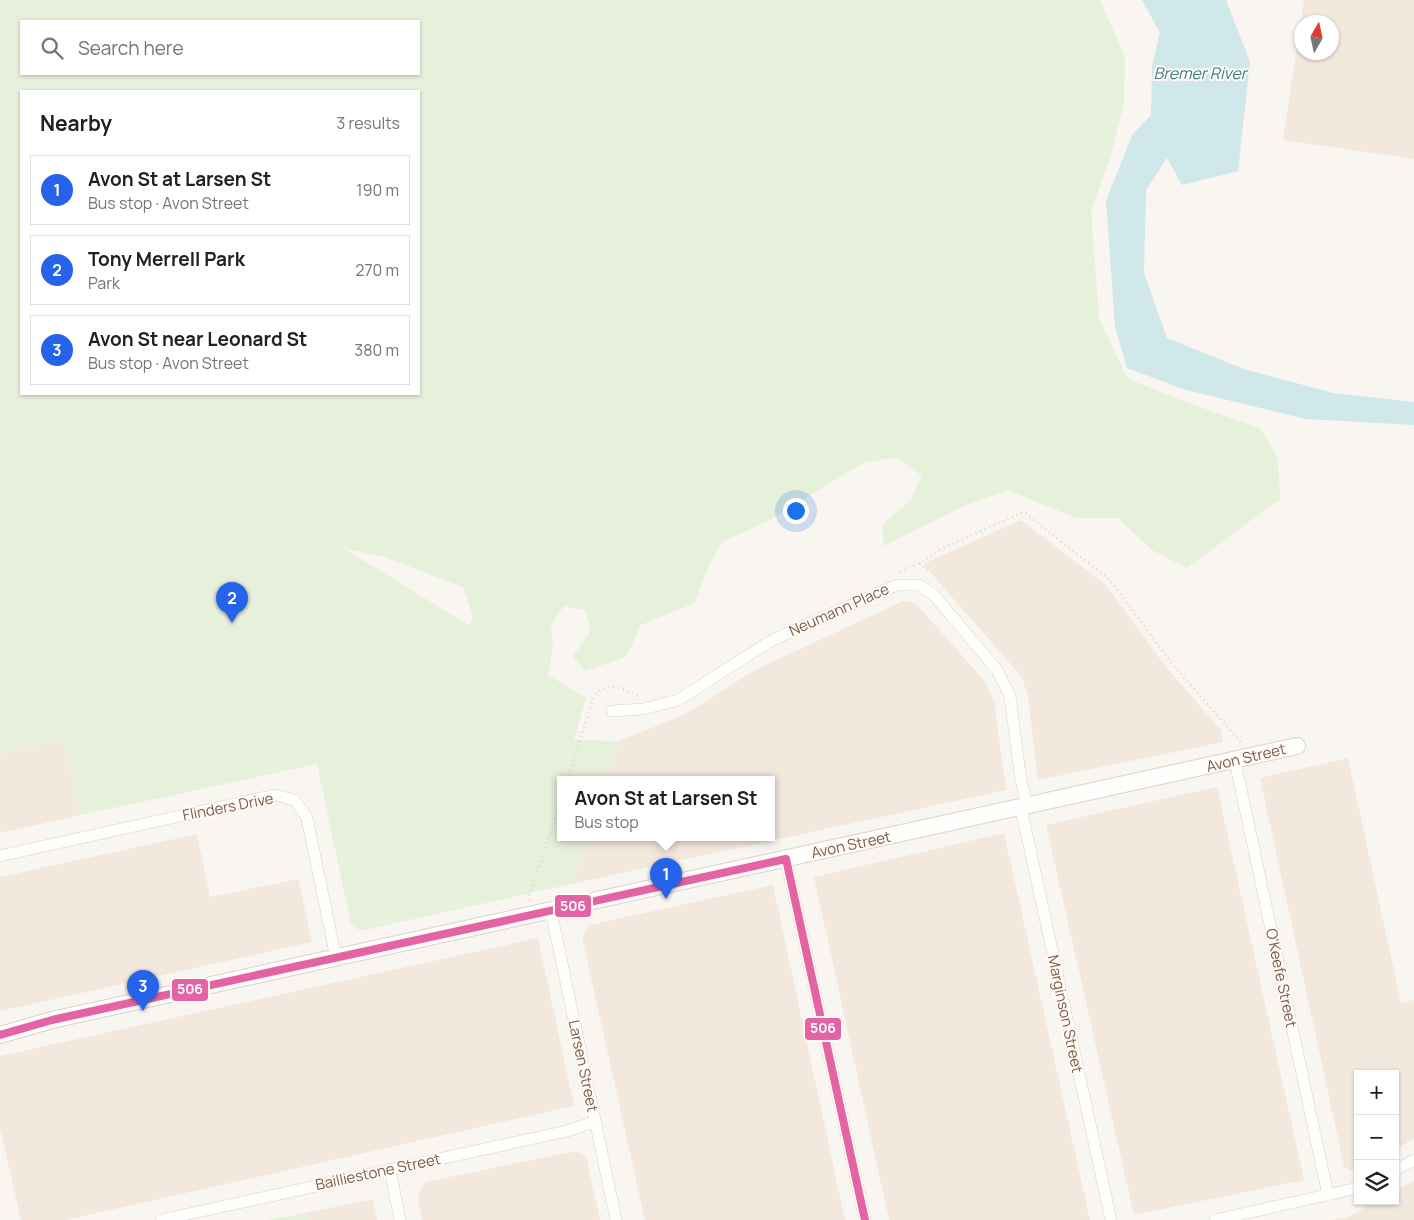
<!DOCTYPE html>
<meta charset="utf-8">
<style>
:root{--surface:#fff;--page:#f2f2f2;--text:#202124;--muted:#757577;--line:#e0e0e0;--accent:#2563eb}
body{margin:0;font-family:Manrope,sans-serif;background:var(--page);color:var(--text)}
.controls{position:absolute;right:15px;bottom:15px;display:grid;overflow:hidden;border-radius:0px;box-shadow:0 1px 4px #0004}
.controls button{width:45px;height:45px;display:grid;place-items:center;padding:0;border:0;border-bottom:1px solid var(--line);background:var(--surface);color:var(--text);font:25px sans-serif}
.compass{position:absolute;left:1294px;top:15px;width:45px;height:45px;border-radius:50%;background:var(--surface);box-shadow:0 1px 4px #0004;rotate:9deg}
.you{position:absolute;left:795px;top:510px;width:18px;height:18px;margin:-12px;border:4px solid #fff;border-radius:50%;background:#1a73e8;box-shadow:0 0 0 8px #1a73e833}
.badge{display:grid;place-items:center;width:32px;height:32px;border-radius:50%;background:var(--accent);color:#fff;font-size:16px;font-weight:700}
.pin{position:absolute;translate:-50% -41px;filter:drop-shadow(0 1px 2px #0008)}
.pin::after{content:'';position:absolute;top:26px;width:18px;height:15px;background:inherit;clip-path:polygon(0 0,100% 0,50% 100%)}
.popup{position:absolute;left:557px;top:776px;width:218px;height:65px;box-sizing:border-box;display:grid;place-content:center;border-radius:0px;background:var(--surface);filter:drop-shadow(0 1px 4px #0005);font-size:16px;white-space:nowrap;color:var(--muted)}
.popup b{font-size:19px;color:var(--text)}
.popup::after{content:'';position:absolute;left:50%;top:100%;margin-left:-10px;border:10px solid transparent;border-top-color:var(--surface)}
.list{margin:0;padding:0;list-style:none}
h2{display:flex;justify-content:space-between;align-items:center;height:65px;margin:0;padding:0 20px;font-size:21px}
h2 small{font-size:16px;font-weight:400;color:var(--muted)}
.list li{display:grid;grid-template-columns:32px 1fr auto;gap:15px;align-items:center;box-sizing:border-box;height:70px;margin:0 10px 10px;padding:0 10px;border:1px solid var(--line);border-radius:0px}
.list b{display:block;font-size:19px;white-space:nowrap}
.list p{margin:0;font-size:16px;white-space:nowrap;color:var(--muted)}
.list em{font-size:16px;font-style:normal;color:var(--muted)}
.icon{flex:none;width:28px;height:28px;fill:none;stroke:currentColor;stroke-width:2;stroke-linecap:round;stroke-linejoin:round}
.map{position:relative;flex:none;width:1414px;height:1220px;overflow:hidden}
.search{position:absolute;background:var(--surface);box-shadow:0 1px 4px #0004;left:20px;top:20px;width:400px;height:55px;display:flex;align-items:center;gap:12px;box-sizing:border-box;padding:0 18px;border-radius:0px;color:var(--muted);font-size:19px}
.panel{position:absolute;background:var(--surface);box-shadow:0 1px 4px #0004;left:20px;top:90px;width:400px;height:305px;border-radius:0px}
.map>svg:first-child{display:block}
.residential{fill:#f2e8de;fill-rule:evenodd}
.green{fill:#e7f0db;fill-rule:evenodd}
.water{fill:#d0e8ea}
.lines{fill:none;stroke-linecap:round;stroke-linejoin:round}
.street-casing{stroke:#d7d1cb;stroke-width:12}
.secondary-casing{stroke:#d9d2cb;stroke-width:18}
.path{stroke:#dcd5d0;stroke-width:2.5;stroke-dasharray:1 4;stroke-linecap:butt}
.street{stroke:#fefefd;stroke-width:11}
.secondary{stroke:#fefefd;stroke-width:16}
.bus-1-casing{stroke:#fffaf3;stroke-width:11}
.bus-1{stroke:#e463a4;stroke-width:8}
.labels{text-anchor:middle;stroke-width:4;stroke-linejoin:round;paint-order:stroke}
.street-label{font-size:15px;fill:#7a5c4d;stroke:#fffaf3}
.water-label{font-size:16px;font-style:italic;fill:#437c86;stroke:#fffaf3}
.line-badge{stroke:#fffaf3;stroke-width:2}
.badge-label{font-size:14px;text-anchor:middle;font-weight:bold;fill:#fff}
</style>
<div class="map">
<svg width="1414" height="1220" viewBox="0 0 1414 1220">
<rect width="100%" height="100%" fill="#f9f5f0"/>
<path class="residential" d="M1304 0H1414V159L1283 140ZM1302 22H1332V52H1302Z
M1021 520 1106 585 1165 666 1221 730 1223 742 1038 780 1028 696 1022 677 923 564Z
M903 601 910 602 917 605 983 679 994 701 1006 790 571 884 587 838H771V780H606L619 741 684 715 755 670Z
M64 739 81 815 0 833V753Z
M1348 758 1401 1003 1414 1000V1139L1395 1149V1074H1358V1169L1354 1170H1348L1344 1166 1260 778Z
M1217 787 1304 1180 1134 1215 1046 825Z
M1004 833 1090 1220H889L814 877Z
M197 834 210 897 298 879 312 942 0 1011V877Z
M773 885 845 1220H645L582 937 589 925Z
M538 938 574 1106 66 1220H21L0 1128V1056Z
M576 1151 586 1157 600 1220H422L418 1197 425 1182Z
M1414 1181V1220H1332L1348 1217 1376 1201H1395V1191Z
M373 1199 377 1220H307L306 1213Z"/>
<path class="green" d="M0 0H1100L1125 57 1124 103 1110 159 1091 210 1099 319 1128 379 1188 403 1260 428 1278 458 1280 500 1251 520 1187 568 1152 550 1118 518H1076L1008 490 964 506 883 546V524L911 500 922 476 897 457 863 463 768 521 723 541 708 566 695 603 641 625 626 657 585 671 573 656 591 630 585 610 564 606 551 624 553 647 548 675 586 698 574 740 619 741 606 780H561V838H587L571 884 365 930 357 929 351 924 317 764 81 815 64 739 0 753ZM21 21H419V74H21ZM21 91H419V394H21ZM343 548 387 558 463 587 473 617 470 626Z
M306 1213 307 1220H269Z"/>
<path class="water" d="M1142 0H1226L1250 62 1238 171 1182 185 1167 158 1146 190 1144 273 1167 338 1244 369 1333 393 1414 402V425L1306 419 1186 390 1127 368 1115 327 1106 201 1132 135 1151 115 1152 66 1160 33Z"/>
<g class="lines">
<defs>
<path id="street" d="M612 711 643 709 678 700 769 642 792 631 897 585H919L933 594 997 670 1010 696 1020 774 1027 806
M1235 761 1328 1195
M1021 808 1111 1220
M0 856 275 795 295 800 307 818 336 958
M786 859 865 1220
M551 911 616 1220
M390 1169 400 1220
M1395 1170 1414 1160
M161 1220 567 1131 594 1122
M1215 1220 1358 1188"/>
<path id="secondary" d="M0 1035 52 1020 1297 746"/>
</defs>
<use href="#street" class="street-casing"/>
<use href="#secondary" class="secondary-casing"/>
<path class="path" d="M920 563 928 571
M900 572 920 563 941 549 1024 512 1110 580 1173 665 1241 742
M568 780 593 697C610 678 621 690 639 696
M530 900 529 895 561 802"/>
<use href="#street" class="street"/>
<use href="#secondary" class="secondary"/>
<defs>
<path id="bus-1" d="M0 1035 52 1020 786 859 865 1220"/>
</defs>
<use href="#bus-1" class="bus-1-casing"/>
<use href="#bus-1" class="bus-1"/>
</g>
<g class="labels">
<g class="street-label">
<text transform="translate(839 610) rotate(-24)" y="5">Neumann Place</text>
<text transform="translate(1246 758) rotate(-13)" y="5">Avon Street</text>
<text transform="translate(228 807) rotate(-11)" y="5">Flinders Drive</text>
<text transform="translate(851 845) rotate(-12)" y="5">Avon Street</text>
<text transform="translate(1281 978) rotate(78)" y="5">O'Keefe Street</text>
<text transform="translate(1065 1014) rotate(78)" y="5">Marginson Street</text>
<text transform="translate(583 1066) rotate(78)" y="5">Larsen Street</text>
<text transform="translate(378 1172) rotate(-12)" y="5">Bailliestone Street</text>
</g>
<g class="water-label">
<text x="1200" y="79">Bremer River</text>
</g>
</g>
<g class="line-badge">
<rect x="554" y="894" width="38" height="24" rx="5" fill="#e463a4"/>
<rect x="171" y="978" width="38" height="24" rx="5" fill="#e463a4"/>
<rect x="804" y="1017" width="38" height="24" rx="5" fill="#e463a4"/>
</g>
<g class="badge-label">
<text x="573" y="911">506</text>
<text x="190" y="994">506</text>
<text x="823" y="1033">506</text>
</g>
</svg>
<div class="controls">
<button>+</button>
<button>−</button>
<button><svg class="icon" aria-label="layers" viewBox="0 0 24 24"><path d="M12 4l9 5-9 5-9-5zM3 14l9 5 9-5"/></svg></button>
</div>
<svg class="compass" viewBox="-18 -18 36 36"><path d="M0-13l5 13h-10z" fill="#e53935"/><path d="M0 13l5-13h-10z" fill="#757577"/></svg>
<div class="you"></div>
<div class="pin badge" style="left:666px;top:899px">1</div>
<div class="popup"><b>Avon St at Larsen St</b>Bus stop</div>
<div class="pin badge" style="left:232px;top:623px">2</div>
<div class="pin badge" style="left:143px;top:1011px">3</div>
<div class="search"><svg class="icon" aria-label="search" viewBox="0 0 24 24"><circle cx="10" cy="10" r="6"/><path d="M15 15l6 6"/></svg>Search here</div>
<section class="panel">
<h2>Nearby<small>3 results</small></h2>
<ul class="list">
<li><span class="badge">1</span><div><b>Avon St at Larsen St</b><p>Bus stop · Avon Street</p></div><em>190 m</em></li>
<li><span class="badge">2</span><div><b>Tony Merrell Park</b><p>Park</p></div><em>270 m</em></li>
<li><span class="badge">3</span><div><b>Avon St near Leonard St</b><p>Bus stop · Avon Street</p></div><em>380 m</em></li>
</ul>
</section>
</div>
